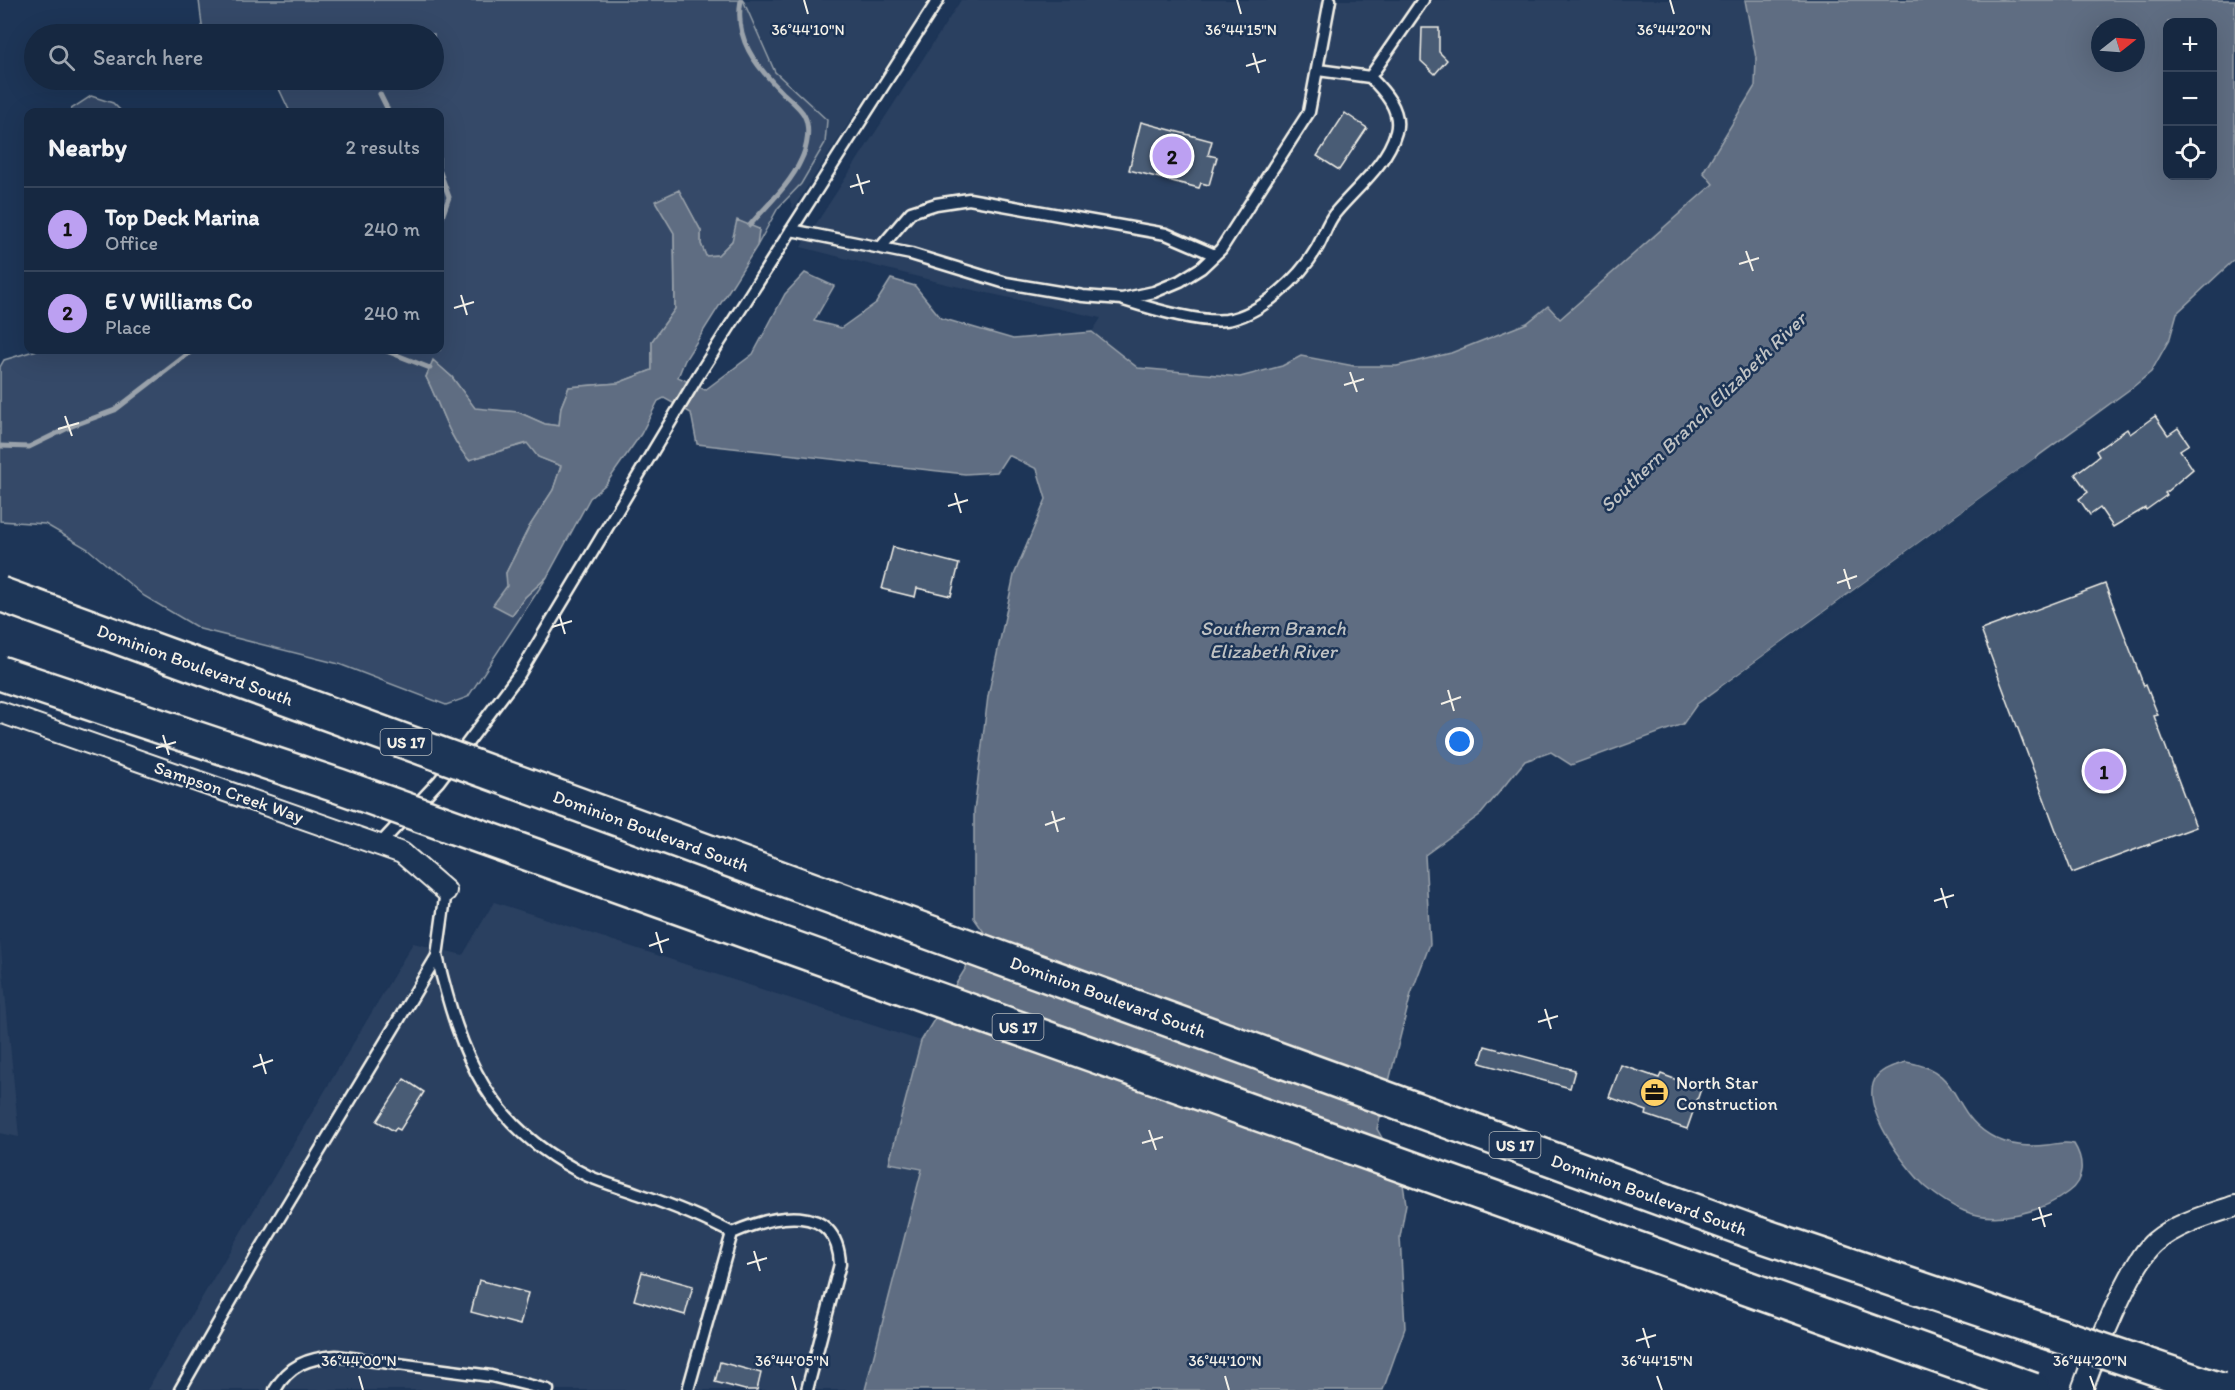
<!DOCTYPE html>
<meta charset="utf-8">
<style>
:root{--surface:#162841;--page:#23344c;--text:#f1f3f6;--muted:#9ea6b1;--line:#35445a;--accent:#bca0f2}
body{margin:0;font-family:Itim,sans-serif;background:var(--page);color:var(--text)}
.controls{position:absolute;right:18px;top:18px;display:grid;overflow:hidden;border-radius:12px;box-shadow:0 6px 24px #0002}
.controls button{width:54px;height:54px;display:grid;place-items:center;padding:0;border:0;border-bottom:2px solid var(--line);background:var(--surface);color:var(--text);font:30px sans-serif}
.compass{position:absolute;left:2091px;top:18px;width:54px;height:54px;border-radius:50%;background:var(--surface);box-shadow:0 6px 24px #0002;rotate:73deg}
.you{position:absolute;left:1460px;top:742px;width:21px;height:21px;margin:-15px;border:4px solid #fff;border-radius:50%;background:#1a73e8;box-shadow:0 0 0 9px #1a73e833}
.badge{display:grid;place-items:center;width:39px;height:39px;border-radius:50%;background:var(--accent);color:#111;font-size:20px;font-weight:700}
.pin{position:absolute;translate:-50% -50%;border:3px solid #fff;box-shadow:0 2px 6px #0006}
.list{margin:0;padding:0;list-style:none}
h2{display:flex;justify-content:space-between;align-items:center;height:78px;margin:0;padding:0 24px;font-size:26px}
h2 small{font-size:20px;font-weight:400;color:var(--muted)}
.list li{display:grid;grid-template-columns:39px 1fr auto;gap:18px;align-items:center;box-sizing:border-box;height:84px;padding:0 24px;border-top:2px solid var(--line)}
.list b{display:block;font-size:22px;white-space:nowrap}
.list p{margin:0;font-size:20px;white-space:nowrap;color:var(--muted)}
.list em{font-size:20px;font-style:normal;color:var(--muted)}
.icon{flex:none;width:33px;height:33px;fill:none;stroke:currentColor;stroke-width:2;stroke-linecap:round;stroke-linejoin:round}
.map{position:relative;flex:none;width:2235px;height:1390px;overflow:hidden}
.search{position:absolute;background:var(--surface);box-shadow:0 6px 24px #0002;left:24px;top:24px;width:420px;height:66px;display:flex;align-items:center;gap:15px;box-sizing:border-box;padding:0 21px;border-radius:33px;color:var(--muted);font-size:22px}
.panel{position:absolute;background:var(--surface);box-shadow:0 6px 24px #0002;left:24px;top:108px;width:420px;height:246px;border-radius:12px}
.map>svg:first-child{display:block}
.built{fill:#2a4060}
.green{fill:#354a67;stroke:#949ea8;stroke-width:1.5}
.water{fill:#5e6d82;stroke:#9aa2ab;stroke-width:1.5;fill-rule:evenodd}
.pier{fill:#1d3557}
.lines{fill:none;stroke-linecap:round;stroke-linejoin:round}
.stream{stroke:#9aa2ab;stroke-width:5}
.building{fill:#485b74;stroke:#f4f1e8;stroke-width:1.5}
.lane-casing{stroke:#f4f1e8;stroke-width:15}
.street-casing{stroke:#f4f1e8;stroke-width:24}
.lane{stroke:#1d3557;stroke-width:10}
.street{stroke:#1d3557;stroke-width:20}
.highway-bridge-casing{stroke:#f4f1e8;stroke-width:38;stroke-linecap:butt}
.highway-bridge{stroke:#1d3557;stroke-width:33}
.ticks{fill:none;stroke:#f4f1e8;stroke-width:2}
.labels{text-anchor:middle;stroke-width:5;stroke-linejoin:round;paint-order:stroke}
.shield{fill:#1d3557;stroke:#b4b9bc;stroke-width:1.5}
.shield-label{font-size:16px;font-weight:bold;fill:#f4f1e8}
.street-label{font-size:18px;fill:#f4f1e8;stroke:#1d3557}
.poi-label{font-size:18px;fill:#f4f1e8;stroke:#1d3557;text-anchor:start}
.water-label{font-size:20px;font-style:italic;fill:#c0c3c4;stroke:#1d3557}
.ticks-label{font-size:15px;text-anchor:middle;fill:#f4f1e8;stroke:#1d3557;stroke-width:5;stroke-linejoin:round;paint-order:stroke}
</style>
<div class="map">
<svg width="2235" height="1390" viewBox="0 0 2235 1390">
<rect width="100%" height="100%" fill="#1d3557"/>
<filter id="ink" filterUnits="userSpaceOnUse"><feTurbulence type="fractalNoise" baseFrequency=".0167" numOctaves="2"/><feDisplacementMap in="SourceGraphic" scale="12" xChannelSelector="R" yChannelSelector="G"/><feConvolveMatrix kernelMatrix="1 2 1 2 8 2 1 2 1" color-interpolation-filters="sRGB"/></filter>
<g filter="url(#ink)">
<path class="built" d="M741 0H929L793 209 785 185 773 84Z
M961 0H1745L1756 58 1755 86 1703 172 1713 184 1560 320 1548 306 1527 323 1451 353 1397 366H1354L1301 356 1282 366 1240 377 1138 368 1092 332 1101 318 946 284 801 247Z
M494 902 921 1041 889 1162 922 1169 865 1390H147L413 943 463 955Z
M0 940 19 1137 0 1133Z"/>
<path class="green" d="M199 0H743L775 72 827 120 825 143 801 184 778 208 757 246 759 229 732 241 718 255 706 256 701 244V231L679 191 674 233 675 309 652 341V370L618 383 569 387 561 407 559 426 545 424 518 412 475 409 452 377 433 361 426 377C440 404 448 437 469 460L528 443 538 457 561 466 553 490 529 527 506 573 512 615 525 597 547 577 468 697 446 705 339 664 200 629 144 596 88 549 45 524 0 521V367L4 360 37 350H440V112H290L280 91 270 80H434V34H203Z
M91 96 113 103 122 112H72L71 109Z"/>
<path class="water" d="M1745 0H2235V259L2177 313 2170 338 2151 372 2133 387 1697 704 1683 724 1571 765 1551 752 1525 761 1481 814 1425 855 1430 944 1411 994 1377 1129 1401 1171 1406 1204 1400 1237 1405 1328 1383 1390H865L922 1169 889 1163 921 1041 986 935 974 918V811L988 696 1014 575 1046 499 1037 469 1008 455 997 472 965 474 697 444 691 413 664 398 658 401 641 434 606 484 590 498 547 577 525 597 512 615 493 605 507 586 506 573 529 527 553 490 561 466 538 457 527 443 469 460C448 437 440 404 426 377L433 360 452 377 475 408 518 412 545 424 559 426 561 407 569 387 618 383 652 370V341L675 309V288L674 233 655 201 679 190 701 231V244L706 256 718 255 732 241 737 220 759 229 757 246 685 360 678 377 705 390 753 354 785 294 805 273 834 286 814 321 841 328 876 303 891 279 915 286 941 318 1013 339 1092 332 1138 368 1240 377 1282 366 1301 356 1354 366H1397L1451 353 1527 323 1548 306 1560 319 1713 184 1703 172 1755 86 1756 58ZM2168 22H2212V176H2168ZM2100 27H2136V63H2100Z
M1906 1062C1967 1071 1947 1115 1997 1139 2012 1146 2030 1147 2047 1145 2057 1144 2064 1141 2074 1144 2084 1160 2085 1180 2068 1192 2041 1213 1996 1224 1964 1211 1949 1205 1938 1197 1926 1187 1906 1168 1856 1104 1877 1076 1884 1068 1896 1065 1906 1062Z"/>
<path class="pier" d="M2035 458 2037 461 1723 689 1721 687Z"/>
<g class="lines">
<path class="stream" d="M741 0C734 39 755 65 782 92 789 99 800 107 804 115 811 128 807 148 801 160 790 185 767 205 750 225
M380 94 389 112
M440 172 449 197 440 223
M384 350 430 368
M0 446 29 447 72 426 115 410 193 350"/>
</g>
<path class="building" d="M1422 28H1439V52L1447 60 1435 74 1421 61Z
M1345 113 1367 128 1339 170 1317 156Z
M1141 122 1212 141 1208 155 1217 157 1209 185 1201 183 1199 188 1129 170Z
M2155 416 2168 435 2178 428 2189 444 2180 450 2193 469 2165 493 2167 495 2146 510 2145 508 2113 527 2100 508 2090 515 2079 499 2088 492 2075 474 2099 456 2096 451 2127 429 2130 434Z
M893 547 959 564 951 596 917 588 915 597 882 589Z
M2105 584 2144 686 2146 685 2158 715 2154 716 2196 827 2072 873 1981 630Z
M1485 1046 1575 1070 1570 1088 1480 1063Z
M1621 1065 1659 1078 1661 1074 1701 1089 1687 1129 1646 1115 1647 1111 1609 1097Z
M404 1079 424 1092 400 1130 396 1128 394 1131 377 1121Z
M642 1272 693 1286 685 1315 634 1300Z
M479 1280 528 1293 520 1325 471 1312Z
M720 1362 761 1373 757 1390H745L715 1382Z"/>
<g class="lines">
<defs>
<path id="lane" d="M1318 70 1370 77 1423 0
M791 230 911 254 1006 283 1083 296 1122 299 1154 292 1180 281 1201 268 1221 249 1309 112 1330 0
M881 247 911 212 936 204 969 199 1166 234 1215 255
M1124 300C1149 308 1200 323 1226 320 1261 315 1300 277 1317 248 1324 236 1327 222 1336 212 1356 188 1387 164 1396 132 1402 110 1384 91 1370 77
M380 844 439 781 520 673 698 376 938 0
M437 956C461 1057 488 1128 588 1176 604 1183 622 1188 639 1194 671 1205 702 1217 732 1233L688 1390
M732 1233C771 1216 837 1199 840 1264L807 1390
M180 1390 260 1250 437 956 446 891
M275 1390C289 1365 308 1358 336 1356L491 1376 548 1390"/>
<path id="street" d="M0 712 402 853 446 891
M2082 1390C2094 1357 2130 1263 2155 1242 2177 1223 2209 1215 2235 1206"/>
</defs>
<use href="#lane" class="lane-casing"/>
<use href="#street" class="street-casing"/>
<use href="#lane" class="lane"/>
<use href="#street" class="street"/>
<defs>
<path id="highway-bridge" d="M0 594 1758 1234 2220 1390
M0 673 339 786 2033 1390"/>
</defs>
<use href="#highway-bridge" class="highway-bridge-casing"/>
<use href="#highway-bridge" class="highway-bridge"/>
</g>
</g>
<path class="ticks" d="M804 0 808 14M1237 0 1241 14M1670 0 1674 14M1253 53 1259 73M1246 66 1266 60M857 174 863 194M850 187 870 181M1746 251 1753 271M1739 264 1759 258M461 295 467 315M454 308 474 302M1350 372 1357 392M1344 385 1364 379M65 416 72 436M58 429 79 423M955 493 961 513M948 506 968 500M1844 569 1850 589M1837 583 1857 576M559 614 565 634M552 627 572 621M1448 690 1454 711M1441 704 1461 697M163 735 169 755M156 748 176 742M1052 811 1058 832M1045 825 1065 818M1941 888 1947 908M1934 901 1954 895M656 932 662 953M649 946 669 939M1545 1009 1551 1029M1538 1022 1558 1016M260 1054 266 1074M253 1067 273 1060M1149 1130 1156 1150M1142 1143 1163 1137M2039 1207 2045 1227M2032 1220 2052 1214M754 1251 760 1271M747 1264 767 1258M1643 1328 1649 1348M1636 1341 1656 1335M359 1376 363 1390M792 1376 796 1390M1225 1376 1229 1390M1657 1376 1662 1390M2090 1376 2095 1390"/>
<defs>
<symbol id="office-disc" viewBox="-11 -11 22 22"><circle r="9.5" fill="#ffd166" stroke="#1d3557"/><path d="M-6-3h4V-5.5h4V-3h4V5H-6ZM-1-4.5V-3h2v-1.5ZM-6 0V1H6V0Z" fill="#111"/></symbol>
</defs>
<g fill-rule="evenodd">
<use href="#office-disc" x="1638" y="1076" width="33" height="33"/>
</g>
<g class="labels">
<g class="shield">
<rect x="380.5" y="729" width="51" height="26" rx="4.5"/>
<rect x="992.5" y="1014" width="51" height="26" rx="4.5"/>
<rect x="1489.5" y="1132" width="51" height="26" rx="4.5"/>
</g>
<g class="shield-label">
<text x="406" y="748">US 17</text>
<text x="1018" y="1033">US 17</text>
<text x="1515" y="1151">US 17</text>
</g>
<g class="street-label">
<text transform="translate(195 665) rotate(20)" y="6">Dominion Boulevard South</text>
<text transform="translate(229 792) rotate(19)" y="6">Sampson Creek Way</text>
<text transform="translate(651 831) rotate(20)" y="6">Dominion Boulevard South</text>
<text transform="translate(1108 997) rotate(20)" y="6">Dominion Boulevard South</text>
<text transform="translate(1649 1195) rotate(20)" y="6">Dominion Boulevard South</text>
</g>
<g class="poi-label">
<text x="1676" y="1089">North Star<tspan x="1676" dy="21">Construction</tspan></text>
</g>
<g class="water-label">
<text transform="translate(1703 412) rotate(-44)" y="7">Southern Branch Elizabeth River</text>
<text x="1273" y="635">Southern Branch<tspan x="1273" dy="23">Elizabeth River</tspan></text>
</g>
</g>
<g class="ticks-label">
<text x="808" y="35">36°44'10"N</text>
<text x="1241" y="35">36°44'15"N</text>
<text x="1674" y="35">36°44'20"N</text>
<text x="359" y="1366">36°44'00"N</text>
<text x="792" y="1366">36°44'05"N</text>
<text x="1225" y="1366">36°44'10"N</text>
<text x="1657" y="1366">36°44'15"N</text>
<text x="2090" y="1366">36°44'20"N</text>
</g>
</svg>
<div class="controls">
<button>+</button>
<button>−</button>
<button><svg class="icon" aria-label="locate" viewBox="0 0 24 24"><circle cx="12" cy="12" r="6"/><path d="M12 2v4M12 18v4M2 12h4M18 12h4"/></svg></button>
</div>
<svg class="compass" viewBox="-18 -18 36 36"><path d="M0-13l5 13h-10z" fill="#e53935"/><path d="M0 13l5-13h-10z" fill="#9ea6b1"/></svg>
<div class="you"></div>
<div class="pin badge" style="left:2104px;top:771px">1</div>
<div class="pin badge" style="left:1172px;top:156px">2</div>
<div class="search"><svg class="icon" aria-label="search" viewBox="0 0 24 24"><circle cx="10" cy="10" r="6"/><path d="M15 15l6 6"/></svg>Search here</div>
<section class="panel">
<h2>Nearby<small>2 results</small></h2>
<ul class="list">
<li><span class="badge">1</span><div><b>Top Deck Marina</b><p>Office</p></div><em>240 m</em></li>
<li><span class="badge">2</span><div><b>E V Williams Co</b><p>Place</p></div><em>240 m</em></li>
</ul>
</section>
</div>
